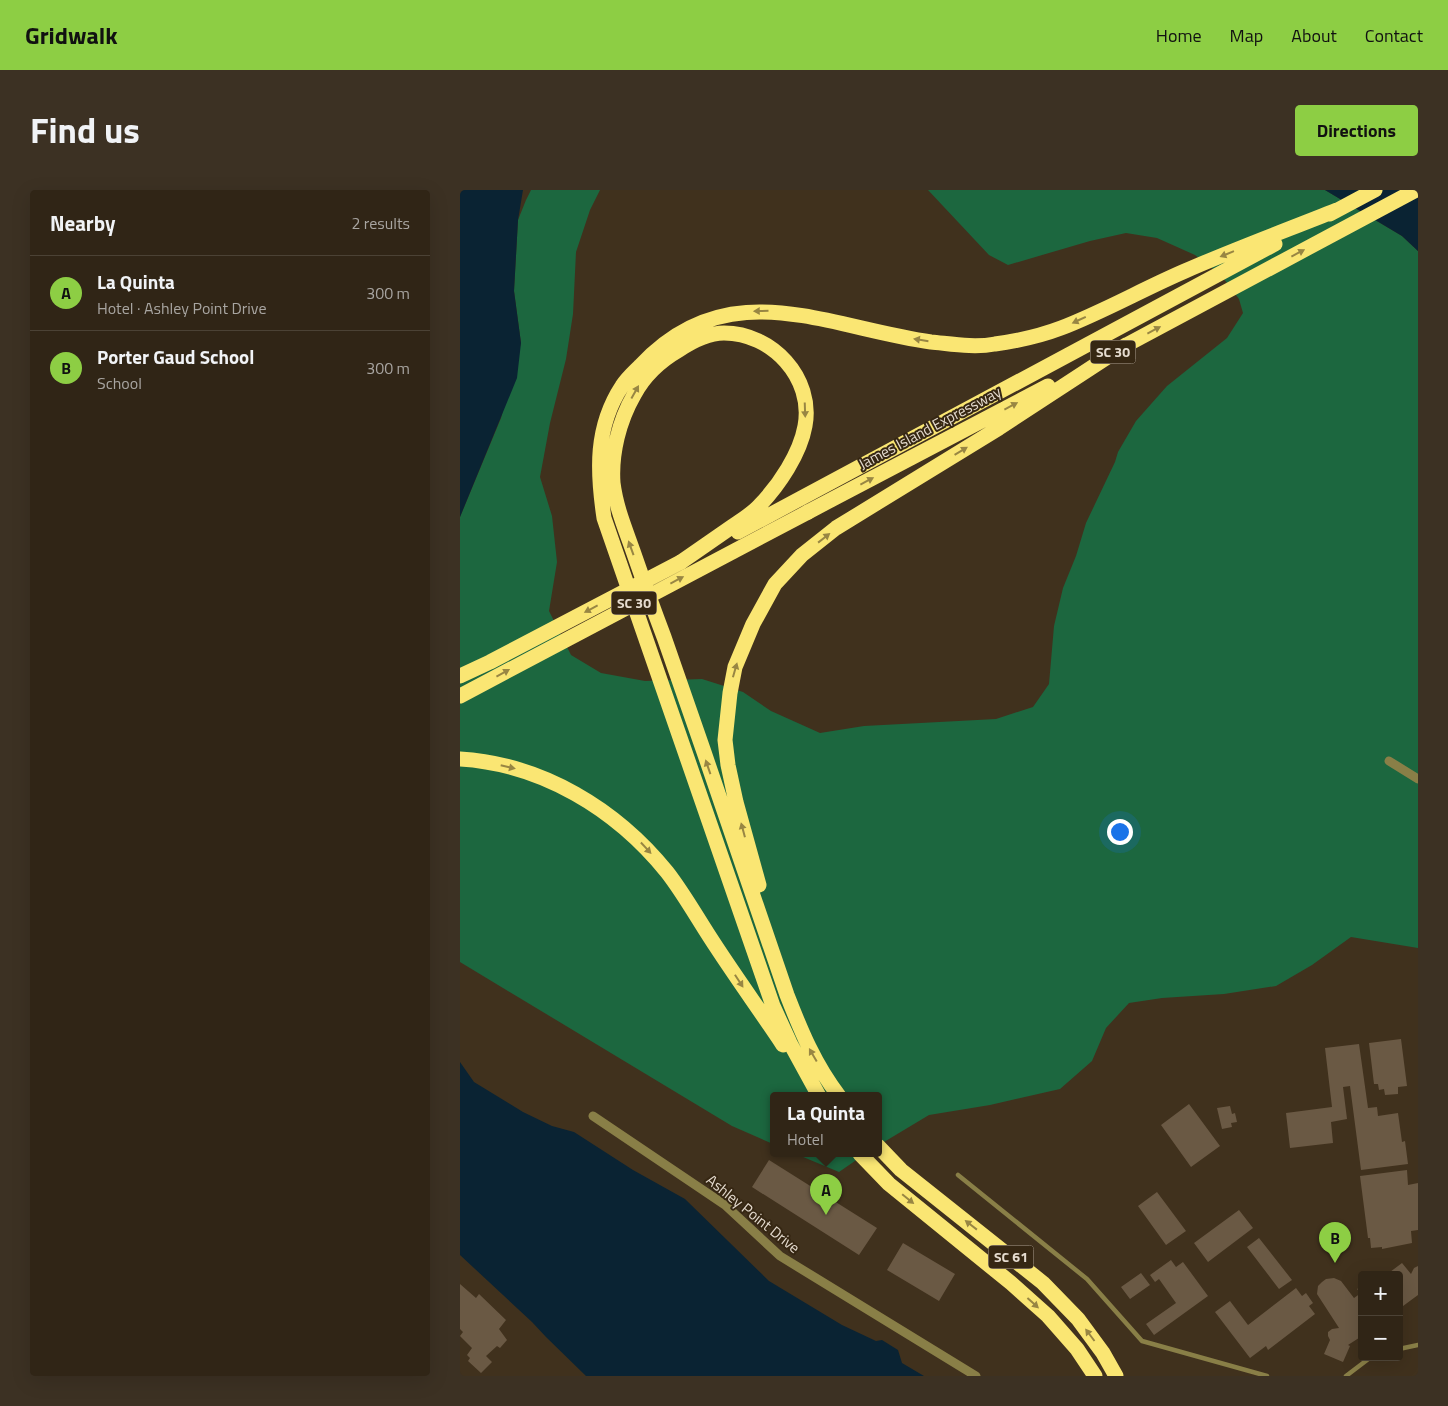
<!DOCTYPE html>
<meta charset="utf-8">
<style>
:root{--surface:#302516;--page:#3c3123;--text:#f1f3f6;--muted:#a8a5a1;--line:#4b4235;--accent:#8dce44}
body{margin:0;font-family:"Titillium Web",sans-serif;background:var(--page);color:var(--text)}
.controls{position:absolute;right:15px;bottom:15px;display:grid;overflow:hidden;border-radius:5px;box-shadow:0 5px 20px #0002}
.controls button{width:45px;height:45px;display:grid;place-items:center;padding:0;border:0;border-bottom:1px solid var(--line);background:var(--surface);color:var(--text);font:25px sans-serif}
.you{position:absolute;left:659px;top:641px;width:18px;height:18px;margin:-12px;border:4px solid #fff;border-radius:50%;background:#1a73e8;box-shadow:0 0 0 8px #1a73e833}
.badge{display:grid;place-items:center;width:32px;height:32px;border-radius:50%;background:var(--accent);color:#111;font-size:16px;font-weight:700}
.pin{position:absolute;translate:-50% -41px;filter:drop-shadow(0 1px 2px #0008)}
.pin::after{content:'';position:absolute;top:26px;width:18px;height:15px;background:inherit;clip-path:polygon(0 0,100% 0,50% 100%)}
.popup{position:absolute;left:310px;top:902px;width:112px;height:65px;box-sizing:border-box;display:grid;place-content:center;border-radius:5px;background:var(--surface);filter:drop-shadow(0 1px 4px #0005);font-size:16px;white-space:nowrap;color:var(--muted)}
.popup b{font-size:19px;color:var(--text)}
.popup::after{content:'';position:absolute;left:50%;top:100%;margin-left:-10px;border:10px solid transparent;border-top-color:var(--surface)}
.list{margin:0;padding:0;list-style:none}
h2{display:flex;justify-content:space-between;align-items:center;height:65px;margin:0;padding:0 20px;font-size:21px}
h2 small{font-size:16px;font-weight:400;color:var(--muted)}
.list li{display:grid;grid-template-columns:32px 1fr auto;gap:15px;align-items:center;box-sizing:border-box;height:75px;padding:0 20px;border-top:1px solid var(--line)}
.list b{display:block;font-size:19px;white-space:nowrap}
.list p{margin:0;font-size:16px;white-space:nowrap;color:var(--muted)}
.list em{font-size:16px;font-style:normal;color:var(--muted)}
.map{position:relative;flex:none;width:958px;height:1186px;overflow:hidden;border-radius:5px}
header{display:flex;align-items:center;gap:30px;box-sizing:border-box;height:70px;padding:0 25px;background:var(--accent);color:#111}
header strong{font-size:24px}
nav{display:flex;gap:28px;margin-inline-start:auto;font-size:18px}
.intro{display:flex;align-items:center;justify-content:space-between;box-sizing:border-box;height:120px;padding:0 30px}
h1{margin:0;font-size:35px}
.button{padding:12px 22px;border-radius:5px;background:var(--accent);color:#111;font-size:18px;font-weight:700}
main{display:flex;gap:30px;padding:0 30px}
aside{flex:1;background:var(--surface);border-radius:5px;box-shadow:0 5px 20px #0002}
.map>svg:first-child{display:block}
.green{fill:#1c673f}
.water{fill:#0a2333}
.building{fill:#6a5944}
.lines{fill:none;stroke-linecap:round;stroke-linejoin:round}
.service{stroke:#897f47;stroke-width:4.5}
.minor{stroke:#897f47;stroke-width:9}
.motorway{stroke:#fae673;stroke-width:15}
.motorway-bridge{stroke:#fae673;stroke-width:15}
.oneway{fill:#988643}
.labels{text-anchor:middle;stroke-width:4;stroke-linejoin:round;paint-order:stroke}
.shield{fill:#362713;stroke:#b0a597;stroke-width:1}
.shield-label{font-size:14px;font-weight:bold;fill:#e5dbcf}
.street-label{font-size:15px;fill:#e5dbcf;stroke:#362713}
</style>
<header>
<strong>Gridwalk</strong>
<nav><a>Home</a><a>Map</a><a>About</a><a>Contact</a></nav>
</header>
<div class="intro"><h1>Find us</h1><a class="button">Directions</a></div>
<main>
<aside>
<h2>Nearby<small>2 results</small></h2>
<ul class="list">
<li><span class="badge">A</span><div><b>La Quinta</b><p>Hotel · Ashley Point Drive</p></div><em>300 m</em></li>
<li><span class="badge">B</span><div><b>Porter Gaud School</b><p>School</p></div><em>300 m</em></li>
</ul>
</aside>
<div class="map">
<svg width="958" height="1186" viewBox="0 0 958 1186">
<rect width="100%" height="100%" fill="#40311d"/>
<path class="green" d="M71 0H140L130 20 116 62 113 124 106 169 90 233 80 287 92 326 97 372 89 421 111 465 141 483 185 491 242 489 283 502 311 521 360 543 404 536 536 529 573 517 589 494 594 436 603 398 616 366 626 333 655 272 658 262 676 231 707 196 767 148 783 123 779 109 761 85 735 65 697 48 666 43 630 51 548 75 529 65 468 0H865L942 46 958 61V758L891 747 852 775 816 796 764 804 702 808 669 813 646 838 632 871 600 899 530 915 469 925 419 955 418 906H314L313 954 272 936 0 772V327L41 228 61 153 54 101 58 30 66 10Z
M336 964H405L379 982Z"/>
<path class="water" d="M0 0H63L58 30 54 101 61 153 57 188 0 327Z
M865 0H958V61L942 46Z
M0 872 14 892 63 922 92 936 114 942 173 980 225 1009 309 1091 382 1135 416 1151 422 1150 438 1160 442 1173 464 1186H126L86 1147 72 1132 0 1065Z"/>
<path class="building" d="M941 849 947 896 938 897V904L925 905 924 899 919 900 918 894H914L909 853Z
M899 854 908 918 917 917 918 926 938 923 942 952 945 951 948 974 901 980 890 896 883 897 887 929 871 932 873 953 830 958 826 923 872 917 865 858Z
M729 914 760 956 731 977 701 935Z
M770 916 772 924 775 923 777 932 771 933 772 937 762 939 757 918Z
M309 970 417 1038 399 1065 292 997Z
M947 980 948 995 958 993V1040L951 1041 952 1053 922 1059V1057L911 1058 910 1048H908L900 986Z
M697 1002 726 1041 706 1055 678 1016Z
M779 1020 793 1038 748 1072 734 1053Z
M799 1048 832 1090 819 1099 787 1057Z
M443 1053 495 1084 479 1111 427 1080Z
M711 1070 716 1077 723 1072 748 1106 694 1145 686 1134 716 1113 699 1089 695 1092 690 1085Z
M942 1073 951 1084 954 1078 958 1076V1105L939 1119V1085H926Z
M681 1083 690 1095 670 1109 661 1097Z
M874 1088 881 1091 894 1108 901 1103 897 1099 902 1096V1146L888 1155 890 1156 883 1172 864 1164 870 1150 868 1146V1142L872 1139 879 1138 857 1104 858 1096 862 1092 866 1089Z
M0 1094 16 1108 19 1104 46 1130 39 1139 47 1150 40 1158 37 1156 26 1166 32 1172 21 1183 8 1171 10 1168 7 1165 12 1158 0 1146 3 1142 0 1139Z
M836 1098 842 1106 846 1103 853 1113 849 1116 855 1124 808 1160 806 1156 790 1168 755 1122 770 1111 788 1135Z"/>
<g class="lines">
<path class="service" d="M498 985 627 1089 682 1151 807 1186
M939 1159 958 1155
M886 1186 911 1167"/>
<path class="minor" d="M929 571 958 589
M133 926 265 1015 320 1066 516 1186"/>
<path class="motorway" d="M870 24 915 0
M657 160 956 0
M348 322 588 196
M278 342 815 54
M221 372C237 361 254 349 270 338 280 331 292 324 300 315 319 295 340 264 345 236 354 188 312 143 264 143 249 143 231 152 219 160 200 171 184 186 174 205 159 231 151 264 153 293 156 317 165 338 173 361 183 390 193 418 204 447 246 566 286 686 327 805 341 841 355 875 379 906
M0 569C82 574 156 619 207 682 225 705 240 733 257 758 278 790 301 822 323 855
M299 695 276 612 268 575 265 550 270 503 275 477 293 434 315 394 342 365 376 338 539 238 666 155
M359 906 330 853 313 816 144 328C137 281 135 237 162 196 167 188 174 182 180 176 268 81 365 137 471 152 492 154 514 158 535 154 557 151 580 146 601 138 643 122 683 99 725 81 775 59 827 40 877 20
M418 956 441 980 583 1093 618 1129 643 1163 656 1186
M400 964 429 994 551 1093 588 1126 617 1159 635 1186"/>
<path class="motorway-bridge" d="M0 486 30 472 221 372
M0 506 348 322"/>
</g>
<defs><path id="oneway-solid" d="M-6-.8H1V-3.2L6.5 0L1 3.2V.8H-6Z" transform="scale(1.25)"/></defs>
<g class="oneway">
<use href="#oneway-solid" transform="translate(838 63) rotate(-28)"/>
<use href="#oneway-solid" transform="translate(767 64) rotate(158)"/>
<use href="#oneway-solid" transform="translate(301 121) rotate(179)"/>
<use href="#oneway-solid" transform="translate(619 130) rotate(155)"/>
<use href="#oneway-solid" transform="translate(694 140) rotate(-28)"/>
<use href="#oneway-solid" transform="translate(461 150) rotate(-171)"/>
<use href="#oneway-solid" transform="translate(175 202) rotate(-61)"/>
<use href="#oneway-solid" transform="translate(551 216) rotate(-28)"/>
<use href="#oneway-solid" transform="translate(345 220) rotate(88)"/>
<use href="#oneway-solid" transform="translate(501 261) rotate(-31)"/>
<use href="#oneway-solid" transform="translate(407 291) rotate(-28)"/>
<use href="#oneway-solid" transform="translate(364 348) rotate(-38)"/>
<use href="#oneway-solid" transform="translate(171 358) rotate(-110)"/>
<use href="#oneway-solid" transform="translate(217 390) rotate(-28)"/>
<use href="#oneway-solid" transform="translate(131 419) rotate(152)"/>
<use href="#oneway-solid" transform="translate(275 480) rotate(-74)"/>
<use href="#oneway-solid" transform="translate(43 483) rotate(-29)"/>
<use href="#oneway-solid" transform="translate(48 577) rotate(13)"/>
<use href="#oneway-solid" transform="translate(248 577) rotate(-109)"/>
<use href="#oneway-solid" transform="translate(283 640) rotate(-105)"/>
<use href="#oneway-solid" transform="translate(186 658) rotate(47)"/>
<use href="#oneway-solid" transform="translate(279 791) rotate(57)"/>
<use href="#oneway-solid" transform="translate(353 865) rotate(-120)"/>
<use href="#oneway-solid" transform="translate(448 1009) rotate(39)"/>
<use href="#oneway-solid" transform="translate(511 1035) rotate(-142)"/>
<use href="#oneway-solid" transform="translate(573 1113) rotate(42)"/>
<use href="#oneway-solid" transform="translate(630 1145) rotate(-127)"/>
</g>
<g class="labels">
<g class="shield">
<rect x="630.5" y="150.5" width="45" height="23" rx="4"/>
<rect x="151.5" y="401.5" width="45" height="23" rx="4"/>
<rect x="528.5" y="1055.5" width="45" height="23" rx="4"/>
</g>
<g class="shield-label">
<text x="653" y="167">SC 30</text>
<text x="174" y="418">SC 30</text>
<text x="551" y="1072">SC 61</text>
</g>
<g class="street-label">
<text transform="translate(470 238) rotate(-28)" y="5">James Island Expressway</text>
<text transform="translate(293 1024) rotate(39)" y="5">Ashley Point Drive</text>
</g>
</g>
</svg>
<div class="controls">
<button>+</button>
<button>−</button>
</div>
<div class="you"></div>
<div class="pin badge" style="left:366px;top:1025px">A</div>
<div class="popup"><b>La Quinta</b>Hotel</div>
<div class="pin badge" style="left:875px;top:1073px">B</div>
</div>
</main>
